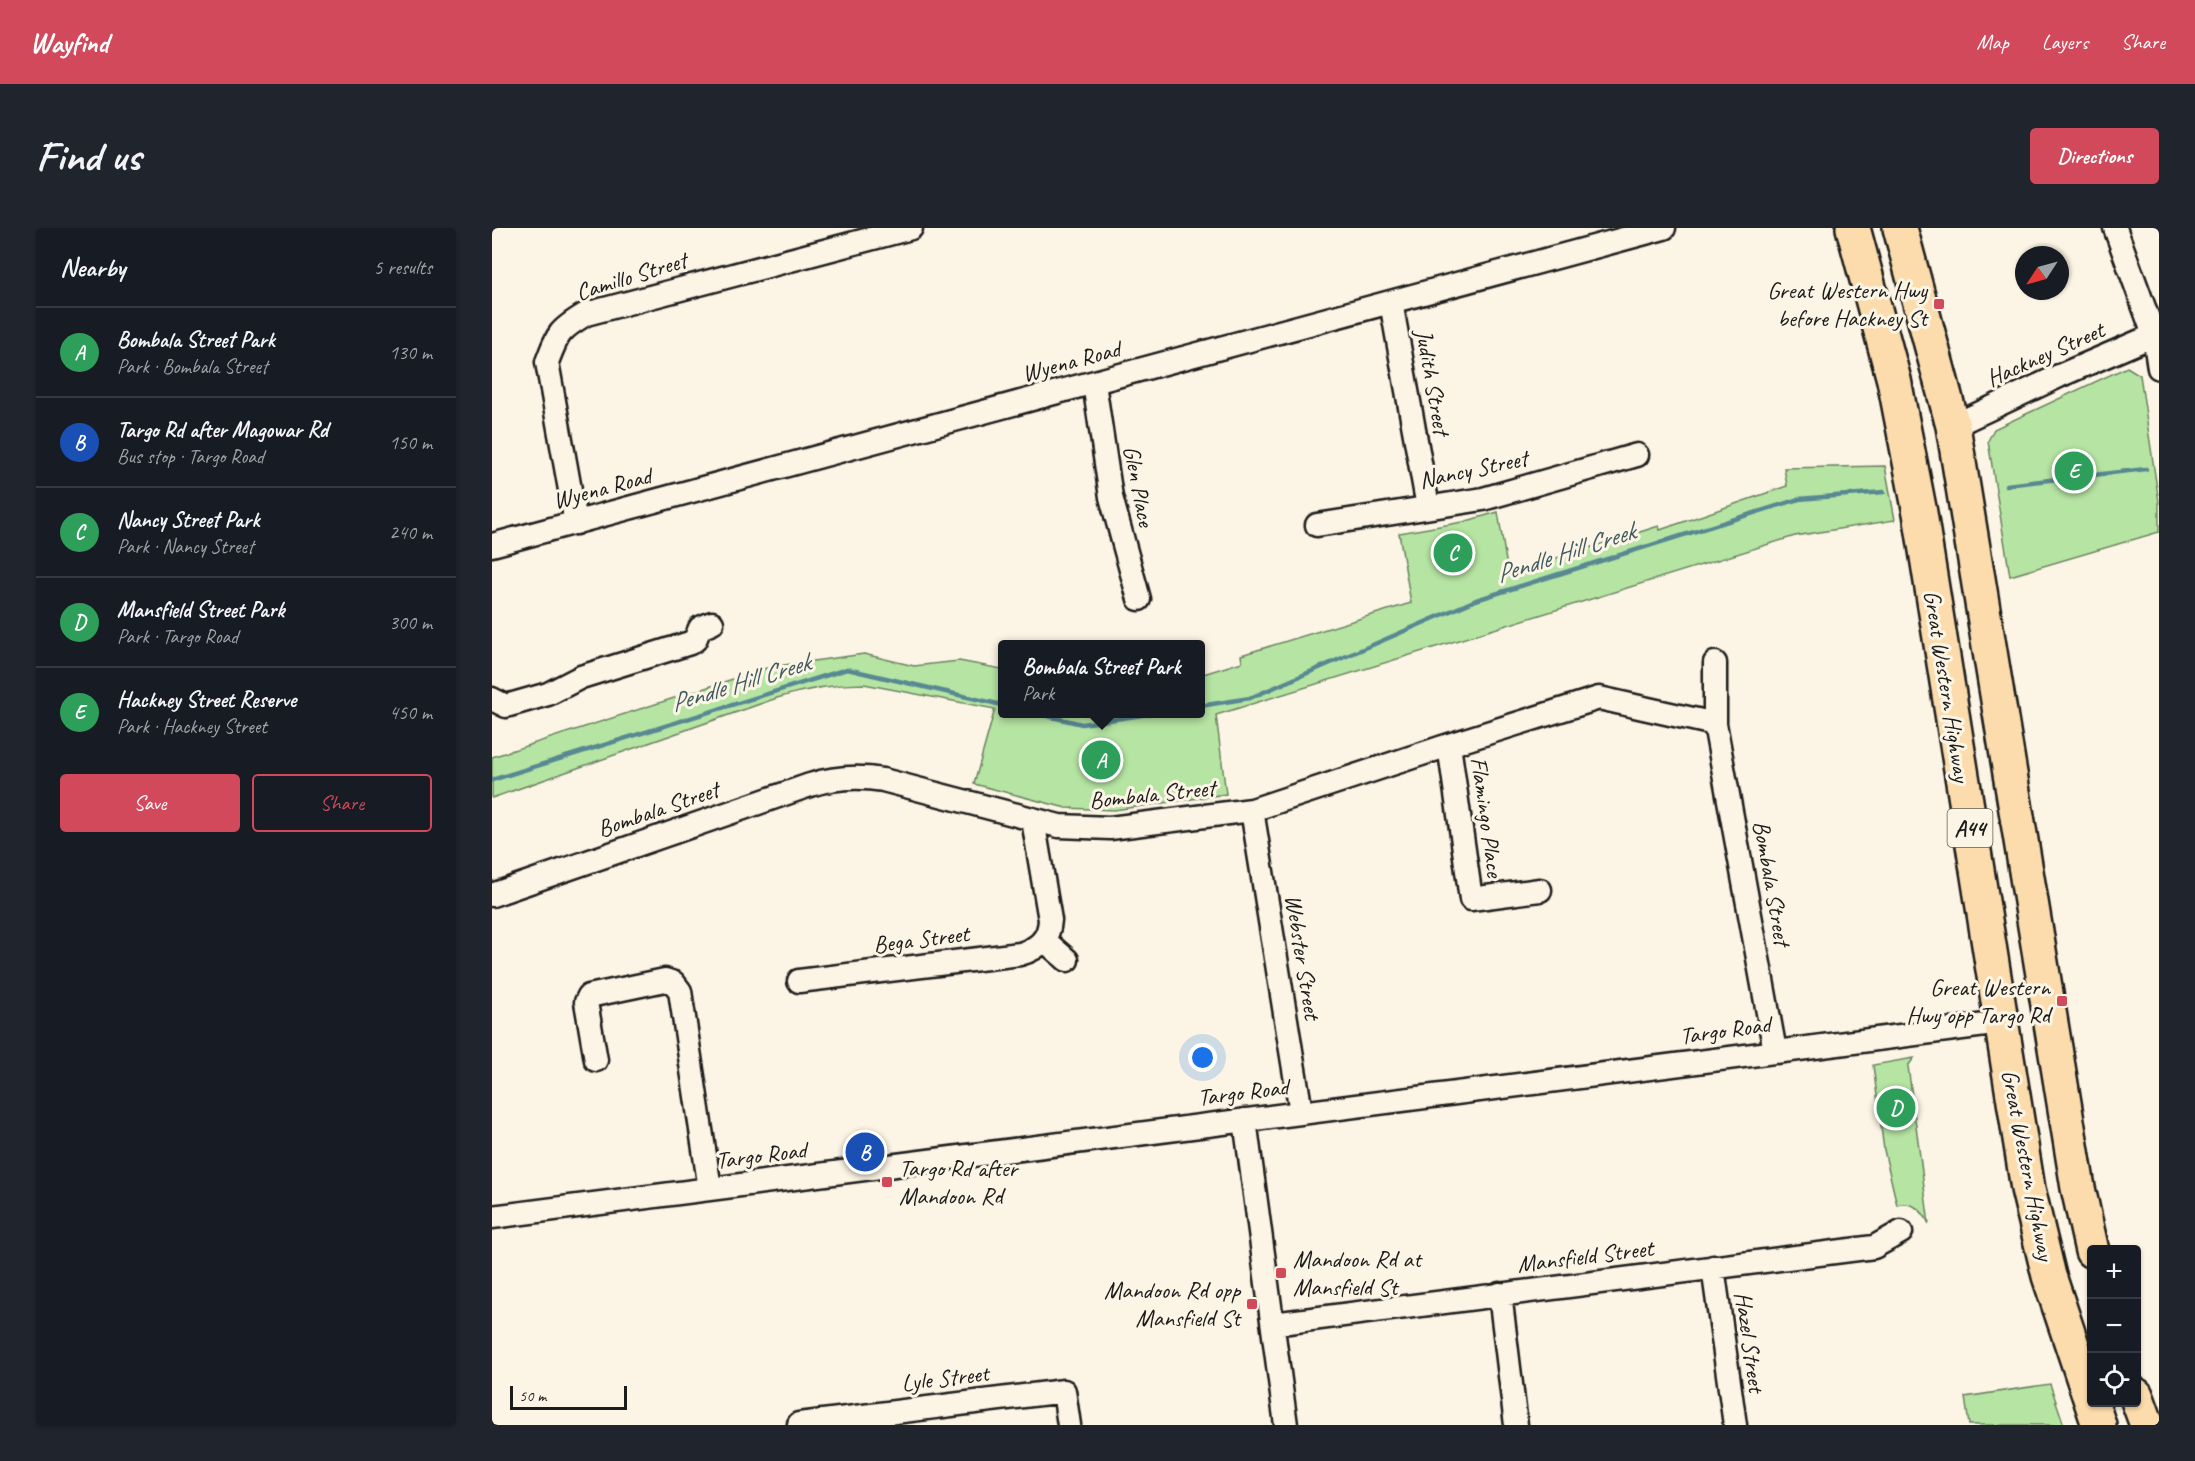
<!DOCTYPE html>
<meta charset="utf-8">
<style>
:root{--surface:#171b24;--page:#20242c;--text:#f1f3f6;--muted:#9ea1a6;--line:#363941;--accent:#d1495b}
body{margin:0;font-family:Caveat,sans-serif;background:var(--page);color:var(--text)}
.controls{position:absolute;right:18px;bottom:18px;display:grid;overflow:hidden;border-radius:6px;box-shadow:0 2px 4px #0004}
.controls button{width:54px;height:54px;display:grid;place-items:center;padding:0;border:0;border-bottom:2px solid var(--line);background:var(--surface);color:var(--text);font:30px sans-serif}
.compass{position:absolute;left:1523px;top:18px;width:54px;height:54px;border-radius:50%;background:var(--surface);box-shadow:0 2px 4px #0004;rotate:234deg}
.scale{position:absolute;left:18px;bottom:15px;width:117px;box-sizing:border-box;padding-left:6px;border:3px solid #1c1c1c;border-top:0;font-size:16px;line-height:21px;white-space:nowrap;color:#1c1c1c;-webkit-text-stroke:4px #fcf5e5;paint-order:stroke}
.you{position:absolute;left:711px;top:830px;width:21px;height:21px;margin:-15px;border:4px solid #fff;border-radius:50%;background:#1a73e8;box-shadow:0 0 0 9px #1a73e833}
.badge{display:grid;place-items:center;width:39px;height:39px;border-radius:50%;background:var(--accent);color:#fff;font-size:20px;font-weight:700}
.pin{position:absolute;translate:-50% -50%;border:3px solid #fff;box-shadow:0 2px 6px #0006}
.popup{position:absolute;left:506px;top:412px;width:207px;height:78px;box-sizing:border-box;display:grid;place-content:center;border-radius:6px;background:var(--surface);filter:drop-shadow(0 2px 4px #0005);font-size:20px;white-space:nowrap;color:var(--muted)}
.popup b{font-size:22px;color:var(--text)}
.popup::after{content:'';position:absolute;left:50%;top:100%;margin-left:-12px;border:12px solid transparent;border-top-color:var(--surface)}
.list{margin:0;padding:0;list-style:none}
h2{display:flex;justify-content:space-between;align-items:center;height:78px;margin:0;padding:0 24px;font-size:26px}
h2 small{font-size:20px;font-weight:400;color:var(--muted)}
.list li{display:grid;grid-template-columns:39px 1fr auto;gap:18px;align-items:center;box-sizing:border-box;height:90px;padding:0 24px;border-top:2px solid var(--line)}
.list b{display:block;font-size:22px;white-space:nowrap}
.list p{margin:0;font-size:20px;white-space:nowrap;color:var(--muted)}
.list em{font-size:20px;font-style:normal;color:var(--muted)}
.actions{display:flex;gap:12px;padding:18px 24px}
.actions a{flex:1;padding:14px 0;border:2px solid var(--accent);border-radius:6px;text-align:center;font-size:21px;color:var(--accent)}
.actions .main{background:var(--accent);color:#fff}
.icon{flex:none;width:33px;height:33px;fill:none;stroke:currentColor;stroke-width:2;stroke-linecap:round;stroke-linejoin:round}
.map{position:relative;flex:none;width:1667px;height:1197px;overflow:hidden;border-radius:6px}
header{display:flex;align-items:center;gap:36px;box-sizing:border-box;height:84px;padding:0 30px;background:var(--accent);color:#fff}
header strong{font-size:28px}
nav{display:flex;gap:33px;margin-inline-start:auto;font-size:21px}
.intro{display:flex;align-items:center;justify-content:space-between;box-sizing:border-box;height:144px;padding:0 36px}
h1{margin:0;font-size:42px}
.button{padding:15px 27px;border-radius:6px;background:var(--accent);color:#fff;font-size:21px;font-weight:700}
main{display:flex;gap:36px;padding:0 36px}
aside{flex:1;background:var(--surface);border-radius:6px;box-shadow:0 2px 4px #0004}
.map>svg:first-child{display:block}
.green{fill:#b6e5a3;stroke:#698060;stroke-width:1.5}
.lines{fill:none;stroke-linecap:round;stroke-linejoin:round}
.stream{stroke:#598892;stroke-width:4.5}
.minor-casing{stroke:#1c1c1c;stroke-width:27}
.highway-casing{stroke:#1c1c1c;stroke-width:38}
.minor{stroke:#fcf5e5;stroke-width:22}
.highway{stroke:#fcdcac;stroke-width:33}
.poi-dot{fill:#d1495b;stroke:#fcf5e5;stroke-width:2}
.labels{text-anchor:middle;stroke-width:6;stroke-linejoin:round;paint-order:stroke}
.shield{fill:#fcf5e5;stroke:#5f5d58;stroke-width:1.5}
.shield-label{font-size:22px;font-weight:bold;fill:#1c1c1c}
.street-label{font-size:24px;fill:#1c1c1c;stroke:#fcf5e5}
.poi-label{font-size:24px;fill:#1c1c1c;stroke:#fcf5e5;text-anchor:end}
.water-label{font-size:26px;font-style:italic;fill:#405b61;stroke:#fcf5e5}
</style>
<header>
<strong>Wayfind</strong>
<nav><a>Map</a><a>Layers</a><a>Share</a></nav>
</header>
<div class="intro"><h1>Find us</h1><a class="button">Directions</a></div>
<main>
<aside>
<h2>Nearby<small>5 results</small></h2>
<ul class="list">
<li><span class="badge" style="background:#2e9e5b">A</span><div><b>Bombala Street Park</b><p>Park · Bombala Street</p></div><em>130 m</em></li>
<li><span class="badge" style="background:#1a4fb4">B</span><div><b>Targo Rd after Magowar Rd</b><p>Bus stop · Targo Road</p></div><em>150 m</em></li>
<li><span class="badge" style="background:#2e9e5b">C</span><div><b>Nancy Street Park</b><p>Park · Nancy Street</p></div><em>240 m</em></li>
<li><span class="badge" style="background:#2e9e5b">D</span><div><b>Mansfield Street Park</b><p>Park · Targo Road</p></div><em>300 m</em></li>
<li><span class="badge" style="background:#2e9e5b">E</span><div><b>Hackney Street Reserve</b><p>Park · Hackney Street</p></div><em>450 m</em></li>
</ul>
<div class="actions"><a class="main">Save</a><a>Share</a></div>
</aside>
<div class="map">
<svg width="1667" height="1197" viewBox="0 0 1667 1197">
<rect width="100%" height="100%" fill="#fcf5e5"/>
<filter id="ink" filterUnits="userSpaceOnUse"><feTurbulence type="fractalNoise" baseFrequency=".0167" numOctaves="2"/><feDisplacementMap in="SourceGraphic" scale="12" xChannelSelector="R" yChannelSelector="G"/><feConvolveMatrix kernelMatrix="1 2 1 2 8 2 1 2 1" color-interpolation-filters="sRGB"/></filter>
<g filter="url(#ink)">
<path class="green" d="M1635 139 1648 147 1667 274V304L1518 348 1496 213 1502 201Z
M1393 238 1403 292 1303 308 724 487 734 566 622 582 574 580 482 556 503 481 372 456C341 456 314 461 285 470L0 570V529L278 439 372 426 422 438 467 433 510 441V486H708V447L750 434 749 427 919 375 907 305 971 294 1006 284 1016 345 1167 298 1168 302 1295 258 1292 240Z
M1422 830 1416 838 1437 996C1431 982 1420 973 1405 977L1392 922 1381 837Z
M1558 1156 1572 1197H1477L1473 1169Z"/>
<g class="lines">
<path class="stream" d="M1514 257 1654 241
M708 478 758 470 984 372 1307 271 1392 264
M547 486 590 496 657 486
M0 552 355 441 510 477"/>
<defs>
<path id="minor" d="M1623 0 1662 107 1667 140
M899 74 936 279
M602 155 619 269 647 371
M1461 198 1567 148 1667 105
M84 295 55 134C66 105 67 102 94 86L419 0
M825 297 991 271 1145 227
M0 317 1172 0
M1223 435V496L1283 823
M0 471 14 478 56 466 89 449 198 415 203 412 208 400 220 395
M957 517 979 671 1048 662
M760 582 809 884
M0 667 318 557C343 549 366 548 391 552L567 598 618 600 760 582 957 517 1107 470 1223 496
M552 712 575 732
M307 753 528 726C546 721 557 711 558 692L541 592
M104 832 94 774 97 768 173 752 182 755 188 763 218 961
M753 892 794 1197
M0 989 1509 795
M1221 1039 1243 1197
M1008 1066 1024 1197
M781 1096 1382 1019 1409 1004
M307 1196 572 1163 577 1197"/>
<path id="highway" d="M1361 0 1402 152 1428 285 1536 961 1557 1048 1607 1197
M1408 0 1461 198 1586 960 1600 1023
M1644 1167 1655 1197"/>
</defs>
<use href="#minor" class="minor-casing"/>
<use href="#highway" class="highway-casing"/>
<use href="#minor" class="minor"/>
<use href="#highway" class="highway"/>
</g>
</g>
<g class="poi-dot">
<rect x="1441" y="70" width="12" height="12" rx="3"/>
<rect x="1564" y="767" width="12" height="12" rx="3"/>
<rect x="389" y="948" width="12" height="12" rx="3"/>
<rect x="783" y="1039" width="12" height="12" rx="3"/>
<rect x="754" y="1070" width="12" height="12" rx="3"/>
</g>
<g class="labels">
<rect class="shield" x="1455.5" y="581" width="45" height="38" rx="4.5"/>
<g class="shield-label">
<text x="1478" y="608">A44</text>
</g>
<g class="street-label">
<text transform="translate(139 48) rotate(-17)" y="8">Camillo Street</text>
<text transform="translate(1553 126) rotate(-24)" y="8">Hackney Street</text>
<text transform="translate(579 133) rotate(-15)" y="8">Wyena Road</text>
<text transform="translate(941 154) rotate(80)" y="8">Judith Street</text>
<text transform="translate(981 241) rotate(-12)" y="8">Nancy Street</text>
<text transform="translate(647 258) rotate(79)" y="8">Glen Place</text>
<text transform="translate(110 260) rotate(-15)" y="8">Wyena Road</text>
<text transform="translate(1455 458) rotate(81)" y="8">Great Western Highway</text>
<text transform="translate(660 566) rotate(-6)" y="8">Bombala Street</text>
<text transform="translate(166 581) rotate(-19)" y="8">Bombala Street</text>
<text transform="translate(995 589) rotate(82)" y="8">Flamingo Place</text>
<text transform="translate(1280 655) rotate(80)" y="8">Bombala Street</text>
<text transform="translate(429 711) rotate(-7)" y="8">Bega Street</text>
<text transform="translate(811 729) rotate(81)" y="8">Webster Street</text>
<text transform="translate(1233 802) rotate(-8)" y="8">Targo Road</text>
<text transform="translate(751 864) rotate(-7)" y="8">Targo Road</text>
<text transform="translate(269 927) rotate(-7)" y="8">Targo Road</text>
<text transform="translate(1536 937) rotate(79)" y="8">Great Western Highway</text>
<text transform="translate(1093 1028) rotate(-7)" y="8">Mansfield Street</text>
<text transform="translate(1258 1114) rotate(82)" y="8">Hazel Street</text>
<text transform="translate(453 1150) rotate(-7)" y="8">Lyle Street</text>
</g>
<g class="poi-label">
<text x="1435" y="70">Great Western Hwy<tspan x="1435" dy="28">before Hackney St</tspan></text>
<text x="1558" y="767">Great Western<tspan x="1558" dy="28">Hwy opp Targo Rd</tspan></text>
<text x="407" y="948" text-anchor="start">Targo Rd after<tspan x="407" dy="28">Mandoon Rd</tspan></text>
<text x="801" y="1039" text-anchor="start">Mandoon Rd at<tspan x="801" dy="28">Mansfield St</tspan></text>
<text x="748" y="1070">Mandoon Rd opp<tspan x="748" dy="28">Mansfield St</tspan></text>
</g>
<g class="water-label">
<text transform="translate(1073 324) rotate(-18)" y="9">Pendle Hill Creek</text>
<text transform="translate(248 454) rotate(-17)" y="9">Pendle Hill Creek</text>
</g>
</g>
</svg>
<div class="controls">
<button>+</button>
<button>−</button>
<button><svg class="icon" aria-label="locate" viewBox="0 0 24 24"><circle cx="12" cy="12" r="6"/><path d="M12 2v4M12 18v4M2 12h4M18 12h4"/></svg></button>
</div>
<svg class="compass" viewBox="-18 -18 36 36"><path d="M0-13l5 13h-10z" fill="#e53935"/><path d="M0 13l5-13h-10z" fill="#9ea1a6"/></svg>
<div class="scale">50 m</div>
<div class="you"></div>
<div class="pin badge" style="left:609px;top:532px;background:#2e9e5b">A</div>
<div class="popup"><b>Bombala Street Park</b>Park</div>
<div class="pin badge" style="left:373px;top:924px;background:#1a4fb4">B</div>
<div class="pin badge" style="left:961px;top:325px;background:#2e9e5b">C</div>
<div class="pin badge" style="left:1404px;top:880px;background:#2e9e5b">D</div>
<div class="pin badge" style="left:1582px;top:243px;background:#2e9e5b">E</div>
</div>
</main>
